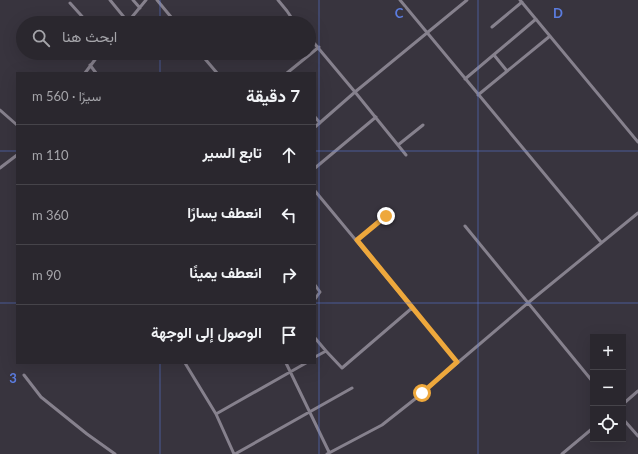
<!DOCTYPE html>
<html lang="ar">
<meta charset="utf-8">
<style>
:root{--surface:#2a272e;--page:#322f36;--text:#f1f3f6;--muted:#a5a5aa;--line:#46444a}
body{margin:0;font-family:Lato,Vazirmatn,sans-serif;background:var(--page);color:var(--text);direction:rtl}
.controls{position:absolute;right:12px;bottom:12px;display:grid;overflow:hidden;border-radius:0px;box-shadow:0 4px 16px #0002}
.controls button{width:36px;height:36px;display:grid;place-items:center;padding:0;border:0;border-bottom:1px solid var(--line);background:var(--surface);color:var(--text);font:20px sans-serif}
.stop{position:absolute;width:12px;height:12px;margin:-9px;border:3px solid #eea83c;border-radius:50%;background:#fff}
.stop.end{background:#eea83c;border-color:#fff;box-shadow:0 1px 4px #0008}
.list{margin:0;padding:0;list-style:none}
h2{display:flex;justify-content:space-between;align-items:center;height:52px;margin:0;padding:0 16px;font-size:17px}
h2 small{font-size:13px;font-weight:400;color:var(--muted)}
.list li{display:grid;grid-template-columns:26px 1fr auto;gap:12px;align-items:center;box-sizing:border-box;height:60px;padding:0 16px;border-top:1px solid var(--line)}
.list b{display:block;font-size:15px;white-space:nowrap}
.list em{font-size:13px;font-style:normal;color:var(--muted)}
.icon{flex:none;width:22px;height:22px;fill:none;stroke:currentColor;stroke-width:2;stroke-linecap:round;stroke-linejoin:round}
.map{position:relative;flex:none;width:638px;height:454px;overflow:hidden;direction:ltr}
.search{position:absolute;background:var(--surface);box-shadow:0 4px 16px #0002;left:16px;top:16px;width:300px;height:44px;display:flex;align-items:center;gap:10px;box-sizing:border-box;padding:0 14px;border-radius:22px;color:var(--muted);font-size:15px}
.panel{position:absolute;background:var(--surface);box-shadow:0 4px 16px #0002;left:16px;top:72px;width:300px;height:292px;border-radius:0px;direction:rtl}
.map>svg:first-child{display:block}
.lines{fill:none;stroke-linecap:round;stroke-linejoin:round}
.street{stroke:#86818d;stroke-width:3}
.route{stroke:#eea83c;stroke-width:5}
.grid{fill:none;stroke:#5b7cdf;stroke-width:1;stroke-opacity:0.55}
.grid-label{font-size:13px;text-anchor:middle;font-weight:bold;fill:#5b7cdf;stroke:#38343e;stroke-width:4;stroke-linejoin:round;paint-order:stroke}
</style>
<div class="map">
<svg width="638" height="454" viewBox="0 0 638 454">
<rect width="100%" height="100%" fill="#38343e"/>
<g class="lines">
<path class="street" d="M110 0 128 22
M133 0 140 8
M157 0 176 23
M278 0 287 11 295 23
M400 0 601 242
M520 0 638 142
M70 3 88 23
M127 23 146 0
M492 27 522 2
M309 37 355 92 406 155
M200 53 217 73
M494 55 507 71
M90 65 96 73
M85 73 100 53
M287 73 319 47
M465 79 536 19
M478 95 550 36
M0 110 17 125
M315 117 320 123
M315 127 355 92 467 0
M398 145 423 125
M0 168 17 155
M315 168 376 117
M315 191 457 362
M465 226 593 382
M357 240 386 215
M315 285 320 292 315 299
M315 338 326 351 315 357
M326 351 342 368 412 308
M185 363 216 414 234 454
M286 363 329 452
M24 375 41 397 87 434 115 454
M623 404 638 391
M216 414 306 363
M623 419 638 436
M235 454 352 388
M327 454 382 425 415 399 529 302 638 213
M562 454 593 428"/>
</g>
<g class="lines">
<path class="route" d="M386 216 357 240 457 362 422 393"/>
</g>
<path class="grid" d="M160 0V23M319 0V454M478 0V454M160 53V73M0 151H17M315 151H638M0 303H17M315 303H638M160 363V454"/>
<g class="grid-label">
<text x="399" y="18">C</text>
<text x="558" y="18">D</text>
<text x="13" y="383">3</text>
</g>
</svg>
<div class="controls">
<button>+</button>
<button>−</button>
<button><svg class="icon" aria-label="locate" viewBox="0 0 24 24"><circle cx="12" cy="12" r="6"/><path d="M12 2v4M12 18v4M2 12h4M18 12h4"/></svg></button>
</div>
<div class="stop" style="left:422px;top:393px"></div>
<div class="stop end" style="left:386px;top:216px"></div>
<div class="search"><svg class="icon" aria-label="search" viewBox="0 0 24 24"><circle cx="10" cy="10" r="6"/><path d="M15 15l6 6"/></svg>ابحث هنا</div>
<section class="panel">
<h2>7 دقيقة<small>سيرًا · 560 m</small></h2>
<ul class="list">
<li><svg class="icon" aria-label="ahead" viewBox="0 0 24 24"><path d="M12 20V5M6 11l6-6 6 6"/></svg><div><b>تابع السير</b></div><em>110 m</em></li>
<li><svg class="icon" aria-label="left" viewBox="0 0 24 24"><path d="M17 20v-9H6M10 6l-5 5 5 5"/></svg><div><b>انعطف يسارًا</b></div><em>360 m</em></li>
<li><svg class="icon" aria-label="right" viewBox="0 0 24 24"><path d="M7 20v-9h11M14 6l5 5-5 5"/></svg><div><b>انعطف يمينًا</b></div><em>90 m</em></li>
<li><svg class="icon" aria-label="arrive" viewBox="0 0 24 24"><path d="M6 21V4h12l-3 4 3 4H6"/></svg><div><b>الوصول إلى الوجهة</b></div></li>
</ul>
</section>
</div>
